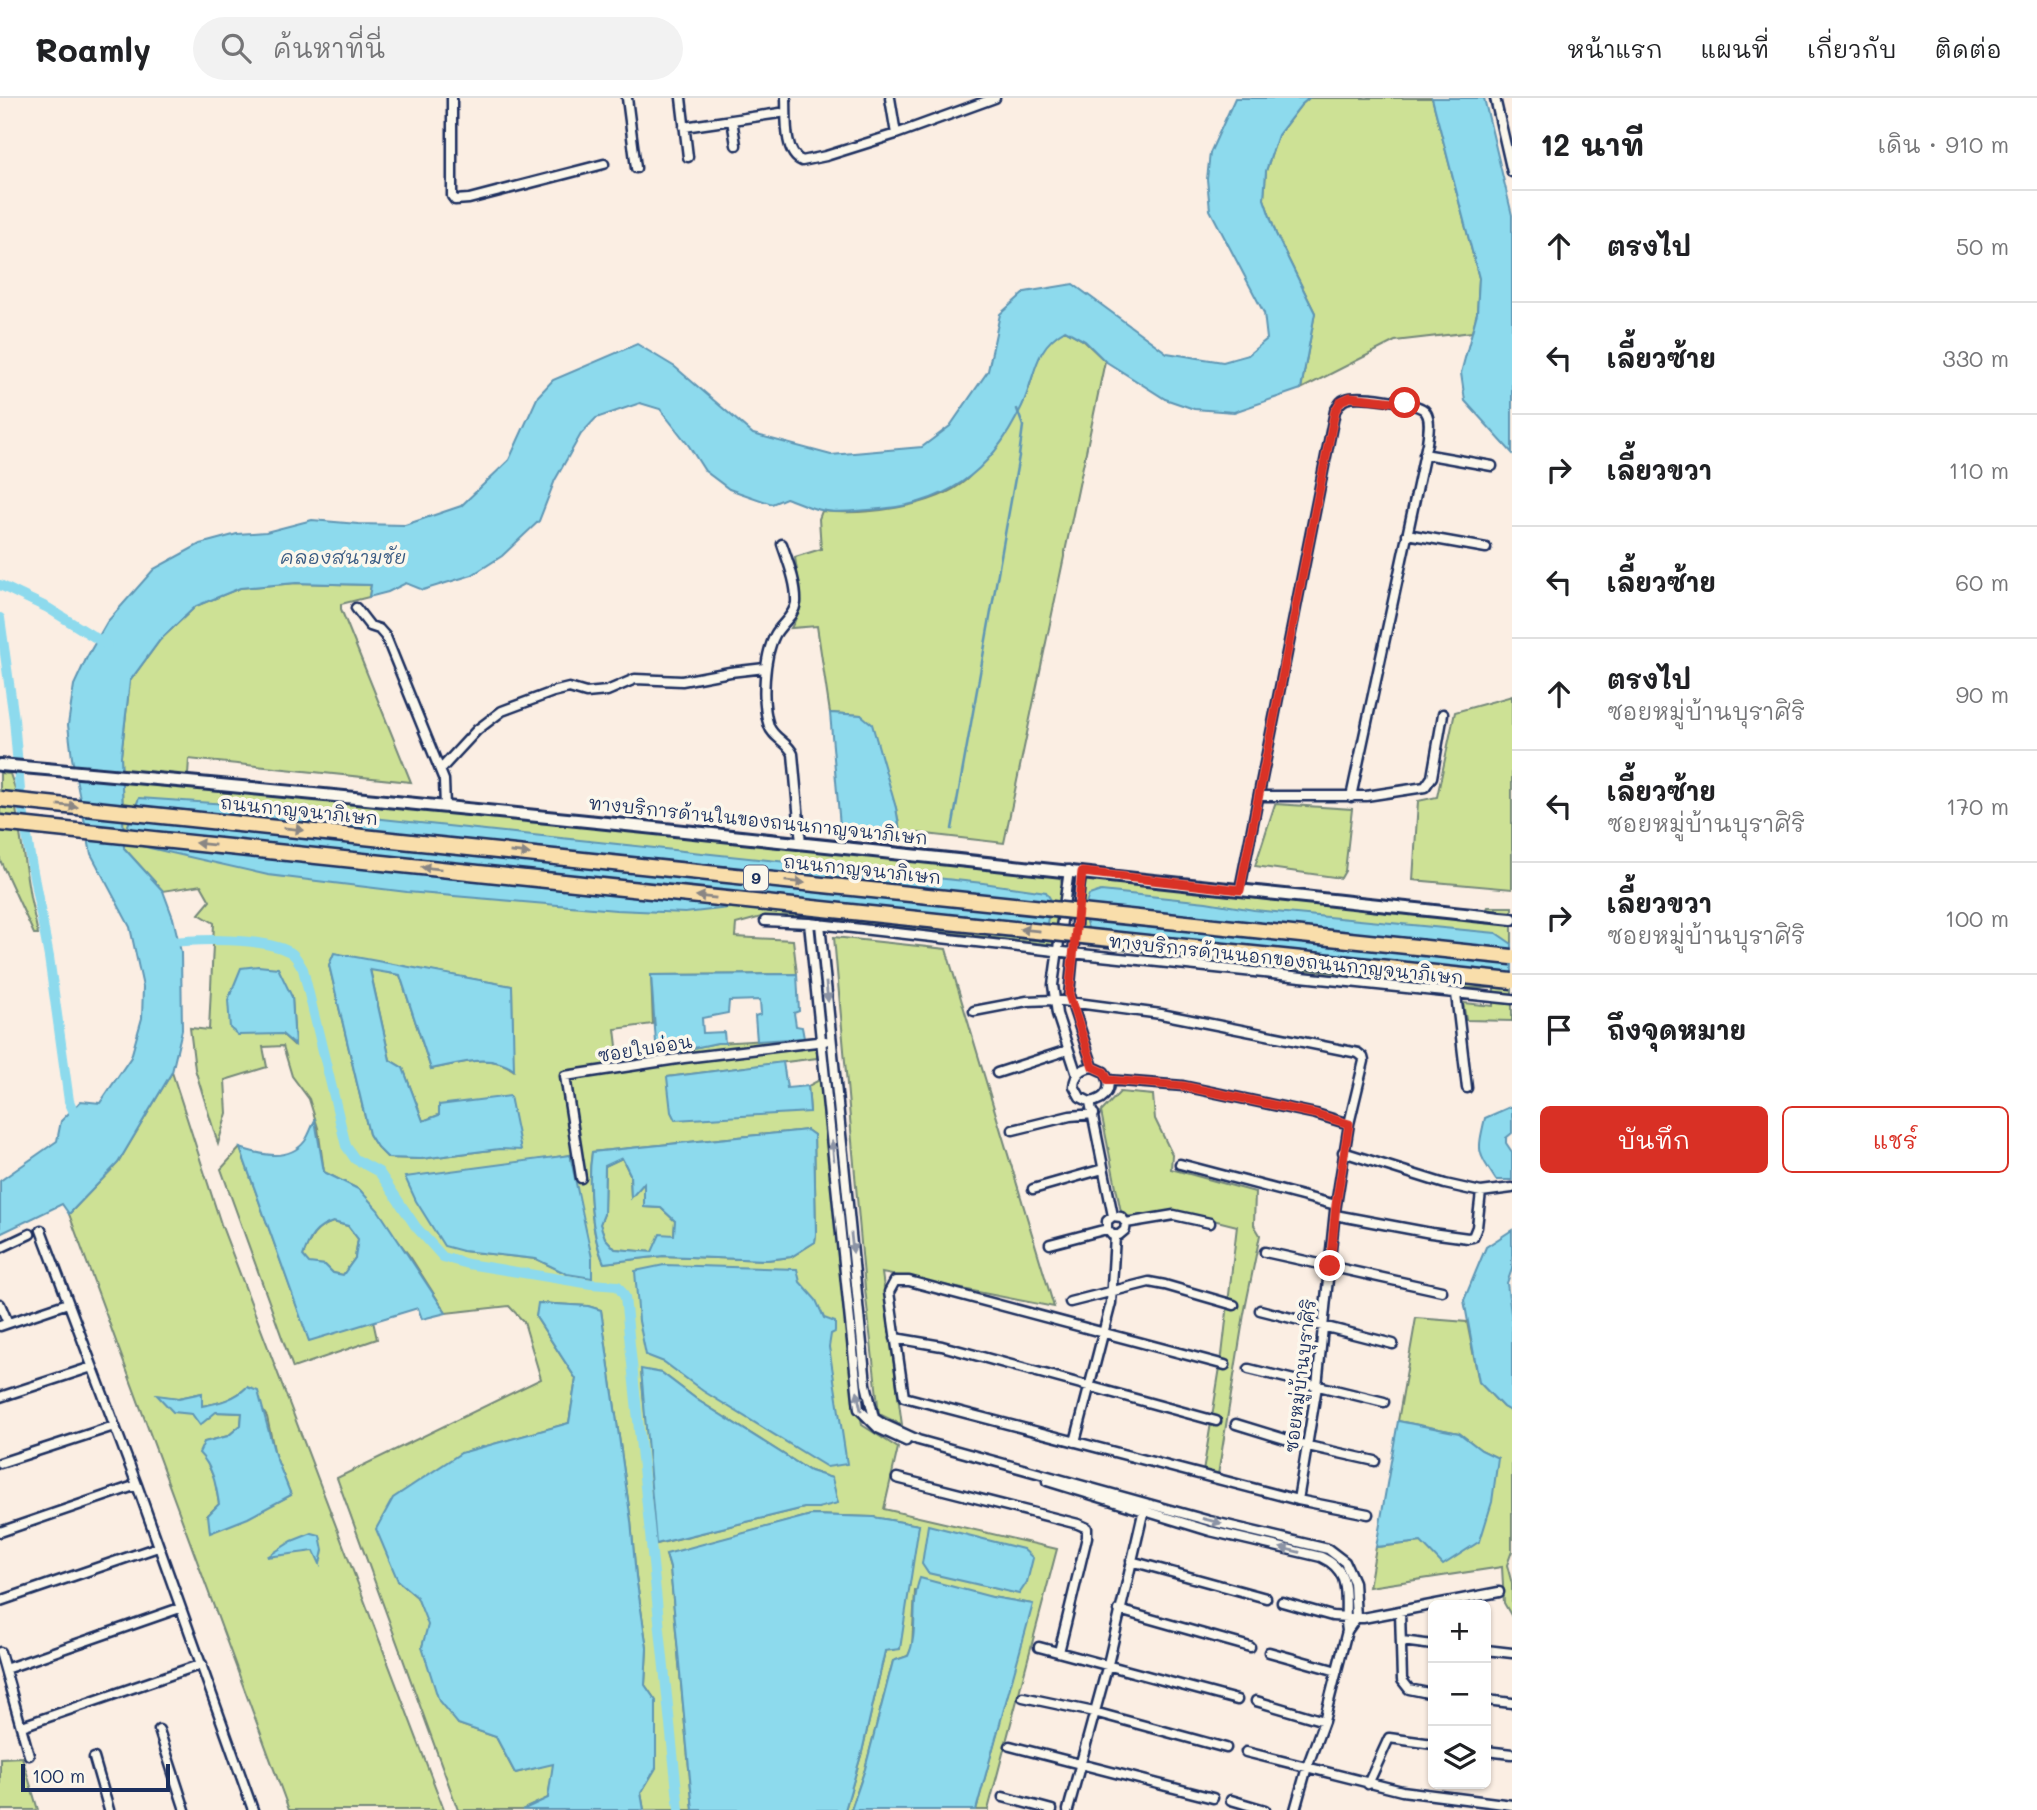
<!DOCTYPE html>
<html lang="th">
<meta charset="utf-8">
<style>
:root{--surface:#fff;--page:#f2f2f2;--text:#202124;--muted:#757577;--line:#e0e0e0;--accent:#d93025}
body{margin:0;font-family:Mali,"Playpen Sans Thai",sans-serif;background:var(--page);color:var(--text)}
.controls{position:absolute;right:21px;bottom:21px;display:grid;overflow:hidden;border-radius:10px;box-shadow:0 2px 5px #0004}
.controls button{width:63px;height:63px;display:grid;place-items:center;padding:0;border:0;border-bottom:2px solid var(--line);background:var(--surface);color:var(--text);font:35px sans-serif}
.scale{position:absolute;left:21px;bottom:18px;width:149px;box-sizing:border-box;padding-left:7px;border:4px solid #1b2f5e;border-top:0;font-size:19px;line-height:24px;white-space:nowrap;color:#1b2f5e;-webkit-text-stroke:5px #fbf7ec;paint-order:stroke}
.stop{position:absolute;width:21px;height:21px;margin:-16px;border:5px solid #d93025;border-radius:50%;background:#fff}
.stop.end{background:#d93025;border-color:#fff;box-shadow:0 2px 7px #0008}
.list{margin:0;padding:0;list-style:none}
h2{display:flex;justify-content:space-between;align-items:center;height:91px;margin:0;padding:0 28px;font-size:30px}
h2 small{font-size:23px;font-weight:400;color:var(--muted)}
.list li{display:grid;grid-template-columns:46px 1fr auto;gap:21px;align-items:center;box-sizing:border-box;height:112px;padding:0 28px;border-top:2px solid var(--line)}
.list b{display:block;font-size:26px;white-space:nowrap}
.list p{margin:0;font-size:23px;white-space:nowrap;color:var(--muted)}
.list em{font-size:23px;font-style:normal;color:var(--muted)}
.actions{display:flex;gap:14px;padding:21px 28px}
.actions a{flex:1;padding:16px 0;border:2px solid var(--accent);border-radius:10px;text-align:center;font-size:24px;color:var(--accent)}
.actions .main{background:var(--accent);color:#fff}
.icon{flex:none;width:38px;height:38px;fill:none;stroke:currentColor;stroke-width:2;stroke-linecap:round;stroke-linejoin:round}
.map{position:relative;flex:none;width:1512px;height:1712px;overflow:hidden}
header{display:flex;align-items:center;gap:42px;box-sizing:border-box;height:98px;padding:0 35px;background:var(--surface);border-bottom:2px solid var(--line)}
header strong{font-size:33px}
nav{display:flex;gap:38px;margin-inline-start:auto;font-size:24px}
.search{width:490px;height:63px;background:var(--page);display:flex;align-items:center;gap:18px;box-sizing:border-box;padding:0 24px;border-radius:38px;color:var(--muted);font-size:26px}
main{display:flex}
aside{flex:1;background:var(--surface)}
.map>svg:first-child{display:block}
.green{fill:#cde195;stroke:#74887a;stroke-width:2;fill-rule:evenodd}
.water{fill:#8ddaed;stroke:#5f96b4;stroke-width:2;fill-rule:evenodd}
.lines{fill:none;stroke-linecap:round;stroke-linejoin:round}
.stream{stroke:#5f96b4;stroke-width:2.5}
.canal{stroke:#8ddaed;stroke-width:10}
.minor-casing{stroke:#1b2f5e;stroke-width:13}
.secondary-casing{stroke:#1b2f5e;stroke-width:16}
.minor{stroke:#fbf7ec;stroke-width:8}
.secondary{stroke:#fbf7ec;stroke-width:10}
.motorway-bridge-casing{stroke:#1b2f5e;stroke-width:19;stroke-linecap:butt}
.motorway-bridge{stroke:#f9deab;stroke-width:14}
.oneway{fill:#8a8684}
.oneway2{fill:#8b93a5}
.route{stroke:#d93025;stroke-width:9}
.labels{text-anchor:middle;stroke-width:7;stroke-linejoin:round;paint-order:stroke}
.shield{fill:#fbf7ec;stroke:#5e6b89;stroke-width:2}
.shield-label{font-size:16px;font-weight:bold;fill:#1b2f5e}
.street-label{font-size:18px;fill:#1b2f5e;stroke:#fbf7ec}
.water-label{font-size:19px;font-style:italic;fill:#385a82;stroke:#fbf7ec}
</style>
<header>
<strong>Roamly</strong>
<div class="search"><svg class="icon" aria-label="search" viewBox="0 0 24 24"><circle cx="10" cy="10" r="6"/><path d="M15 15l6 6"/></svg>ค้นหาที่นี่</div>
<nav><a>หน้าแรก</a><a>แผนที่</a><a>เกี่ยวกับ</a><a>ติดต่อ</a></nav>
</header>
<main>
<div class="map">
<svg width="1512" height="1712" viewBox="0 0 1512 1712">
<rect width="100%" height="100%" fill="#fbeee3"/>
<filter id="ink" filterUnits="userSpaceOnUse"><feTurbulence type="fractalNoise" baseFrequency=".0143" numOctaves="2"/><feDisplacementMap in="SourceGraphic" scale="14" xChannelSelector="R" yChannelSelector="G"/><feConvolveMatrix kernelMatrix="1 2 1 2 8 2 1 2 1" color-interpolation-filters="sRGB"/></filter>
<g filter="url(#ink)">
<path class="green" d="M1309 0H1432L1479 180 1477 215 1472 234 1395 243 1301 291 1315 215 1276 136 1264 101 1266 73 1278 37 1301 7Z
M1065 232 1084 243 1105 263 1004 745 900 733 896 710 861 617 830 615 817 528 791 530C805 509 798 483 795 459L821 451 819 421 822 413C863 417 934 410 966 382 974 375 980 364 986 356 997 341 1012 325 1021 309 1038 278 1029 252 1065 232Z
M296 485 371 487 369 499 341 506V511L411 684 189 661 188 677 194 690 467 716 1060 779 1063 788 1053 847 910 830 765 818 736 826 735 839 793 842 797 876 651 877 653 926 615 931 619 965 717 945 817 939V960L667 979 810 1013 808 988 821 981 841 1180 862 1327 898 1350 884 1411 1057 1451 988 1712H976L1032 1506 992 1499 915 1493 912 1549 908 1558 893 1563 865 1671 851 1712H845L862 1654 885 1553 919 1427 873 1419 811 1417 666 1457 670 1470 693 1712H644L641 1695 656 1669V1603L645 1587 647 1550 636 1479 631 1423 601 1212 588 1208 539 1205 536 1219 576 1281 569 1325 461 1355 398 1483 417 1499 429 1527 422 1549 458 1626 496 1639 515 1675 554 1665 548 1700 522 1712H458L337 1380 541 1281 524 1224 509 1208 446 1215 411 1160 360 1092 324 1074 318 1030 309 1001 292 978 283 948 263 949 267 969 225 982 227 1015 218 1046 195 971 190 930 209 932 214 825 199 816 210 803 201 787 163 793 124 750 121 658 130 583 160 542 196 508 240 490ZM334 856 512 888 513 972C490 954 458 966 431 971L400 877 370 871 390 962 403 970 423 1023 439 1017V1007L521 1051H499L421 1061 388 1060 377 1049 369 1036 329 867ZM292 899 295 946 294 947 282 936 263 935ZM807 1032 814 1037 816 1136 815 1144 791 1159 767 1162 663 1158 604 1165C591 1137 587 1085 592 1054ZM570 1057 567 1176 536 1161 463 1153 518 1065ZM641 1272 662 1275 699 1303 810 1373 832 1380 818 1410H804L657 1446Z
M1512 598V791L1413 782 1418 703 1437 699 1455 614Z
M0 675 10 676 17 696 16 711 30 799 38 836H34L0 762Z
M1275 706 1352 711 1345 773 1341 780 1255 768Z
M1087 781 1481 823 1488 809H1512V923L1466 922 1463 905 1493 908 1494 890H1469L1084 847C1081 826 1079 801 1087 781Z
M834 839 946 851 1054 1209 882 1175 902 1327 879 1316 865 1190Z
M172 974 221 1126 444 1712H289L69 1116 118 1065ZM247 1289 267 1319 275 1357 291 1397 271 1407 208 1417 219 1406 215 1382 206 1362 204 1344 228 1338 241 1327 242 1315 216 1314 158 1298 179 1300 202 1295 201 1308C218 1306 235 1301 247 1289Z
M1120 994 1153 997 1155 1021 1172 1056 1171 1071 1255 1094 1254 1127 1260 1137 1244 1216 1218 1377 1203 1374 1222 1257 1237 1128 1181 1114 1130 1119 1121 1114 1101 1014Z
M240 1050 309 1242 373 1223 377 1241 293 1270 221 1071Z
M622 1060 630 1076 631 1099 644 1085V1109L661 1110 675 1123 674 1138 653 1154 615 1151 605 1140 600 1126 604 1116 605 1068Z
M333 1124 348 1128 358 1141 355 1160 343 1177 333 1175 325 1167 309 1166 303 1158C310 1141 314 1130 333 1124Z
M1416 1220 1467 1224 1479 1284 1503 1309 1512 1314V1453L1507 1467 1512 1486V1519L1504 1505 1502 1469 1369 1489 1376 1449 1421 1444 1498 1360 1481 1352 1459 1335 1398 1323Z
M22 1659 38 1712H0V1660Z"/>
<path class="water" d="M1235 0H1309L1301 7 1278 37 1266 73 1264 101 1276 136 1315 215 1301 291 1234 314 1194 311 1165 301 1105 263 1085 243 1065 232C1033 250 1036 278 1022 308 990 377 944 408 869 412 854 413 837 416 821 412 809 410 798 404 786 400L772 406 729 391 705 373 689 348 660 311 640 305 596 320 581 336 555 382 539 423 502 458 472 477 423 492 406 485 388 494 369 499 371 487 296 485 240 490 196 508 160 542 130 583 121 658 124 750 163 793 173 820 181 854 182 932 172 974 118 1065 69 1116 62 1106 0 1136V1083L57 1043 61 1023 81 1003 100 1005 131 959 142 920 143 889 130 829 91 756 72 660 68 627 74 587 87 559 107 524 154 471 200 446 237 436 266 434 312 422 358 426 405 427 461 408 509 362 538 298 553 282 637 246 675 269 753 336 831 357 922 349 950 328 988 273 1000 216 1025 194 1073 186 1167 255 1223 264 1248 257 1267 241 1264 215 1210 112 1207 81 1210 55Z
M1432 0H1484L1512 117V355L1465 303 1461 275 1477 215 1479 180Z
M830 615 861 617 872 626 896 710 900 733 840 728Z
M139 700 270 709 983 785 1046 794 1051 802 1044 843 746 808 685 815 616 812 407 794 268 777 132 746 128 727Z
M1101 793 1206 804 1254 812 1496 835 1512 846V875L1507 891 1490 885 1238 862 1096 845C1085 827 1081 816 1089 797Z
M334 855 512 888 514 972C490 954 458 966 431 971L400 877 370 872 390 962 403 970 423 1023 439 1017V1007L510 998 521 1052 499 1051 421 1061 388 1060 377 1049 369 1036 329 867Z
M258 868 278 870 292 899 295 947 282 936 238 937 230 930 228 902 241 870Z
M797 876 799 913 794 915 796 928 802 929 804 940 757 943 755 918 761 916 760 902 729 903 728 915 702 920 703 935 724 934 725 945H717L657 958 651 877Z
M783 964 787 990 808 988 810 1014 675 1022 671 1014 667 979Z
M1512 1008V1035L1506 1040V1045L1512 1054V1082H1496C1477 1053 1477 1055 1485 1020Z
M315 1022 324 1074 360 1092 378 1112 446 1215 422 1221 418 1210 309 1243 240 1050C261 1057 289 1064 305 1043 309 1037 312 1028 315 1022ZM333 1124 348 1128 358 1141 355 1160 343 1177 333 1175 325 1167 309 1165 303 1158C309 1141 314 1130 333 1124Z
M807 1032 814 1037 816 1136 815 1144 791 1159 767 1162 663 1158 604 1165C591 1136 587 1085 592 1054ZM622 1060 630 1076 631 1100 644 1085V1109L661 1110 675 1123 674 1137 660 1136 652 1154 615 1151 605 1140 600 1126 604 1116 605 1068Z
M570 1057 592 1160V1180L567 1176 536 1161 463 1153 444 1148 416 1103 405 1079Z
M1512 1132V1171L1507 1185 1512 1223V1314L1503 1309 1479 1284 1464 1202 1486 1149Z
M664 1167 797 1171 800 1184 816 1202 824 1220 835 1224V1234L831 1236 829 1249 847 1366 827 1369 703 1293 664 1264 646 1257 639 1223 635 1173Z
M538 1205 588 1208 601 1212 631 1423 636 1479 647 1550 645 1587 656 1603V1670L641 1695 644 1712H522L548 1700 553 1666 515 1675 496 1639 458 1626 439 1603 422 1549 428 1527 417 1499 398 1483 376 1431 393 1400 461 1355 569 1325 576 1281 536 1219Z
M641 1271 662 1275 699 1303 810 1373 832 1380 838 1405 818 1410H804L656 1446Z
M247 1289 258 1293 275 1357 291 1397 248 1420 210 1435 208 1417 219 1406C216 1387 213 1369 199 1355L204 1344 228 1338 241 1327 242 1315 216 1314 200 1327 192 1316 173 1314 157 1297 179 1300 202 1295V1308C219 1305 235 1301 247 1289Z
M1398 1323 1459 1335 1481 1352 1498 1360 1492 1404 1480 1443 1443 1467 1421 1444 1376 1449Z
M811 1417 873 1419 919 1427 900 1551 885 1553 862 1654 845 1712H693L670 1470 666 1456Z
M928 1427 1023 1451 1033 1460 1027 1484 1019 1496 928 1475 922 1466Z
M312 1435 320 1437 323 1452 320 1466 314 1453 267 1459 292 1443Z
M920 1480 992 1499 1033 1506 976 1712H851L865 1671 893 1563 908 1558C919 1535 910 1505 920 1480Z"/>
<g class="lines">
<path class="stream" d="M952 731 1019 358 1023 328 1017 311"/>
<path class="canal" d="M0 487 48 510 107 547
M0 520 14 621 20 692 30 758 49 859 69 1003 78 1024
M166 845C196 841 263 839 290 854 296 857 299 865 303 871L346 1048 355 1061 379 1074 416 1129 443 1159 468 1166 591 1186 618 1188 625 1199 679 1712"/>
<defs>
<path id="minor" d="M452 0V98L455 102 469 101 604 66
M627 0 636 70
M681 0 688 59
M786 0C787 18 783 55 802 63L826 58 896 36 995 0
M890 0 896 36
M1495 0 1512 74
M732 22 736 47
M684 29 780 15
M1424 356 1492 368
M1407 436 1486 450
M782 446C788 464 797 486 796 505 794 518 781 526 775 537 764 558 761 604 769 628 773 640 788 644 793 656L801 745
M356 510 370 528 379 531 386 539 444 682 445 709
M440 672 477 632 502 613 553 594 569 590 586 595 607 593 635 581 682 583 730 574 765 570
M1259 698H1366L1425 689 1432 679 1443 616
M1069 772 1053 887 1057 916 1077 977
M1081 774 1069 897 1093 969 1104 974C1114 988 1107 1002 1090 1004L1080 999 1074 988C1075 976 1082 970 1093 969
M1240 791 1335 313C1339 307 1340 303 1346 301 1358 296 1414 304 1424 312 1432 319 1428 336 1427 345L1351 699
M765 823 809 825 1072 855 1512 901
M809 825 859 1311 878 1330 906 1343
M820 826 866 1286 874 1320 883 1326 918 1342 1210 1423 1328 1451 1345 1464 1354 1484 1356 1520 1347 1533 1324 1623 1307 1669 1295 1712
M1456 896 1467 990
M974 913 1027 903 1054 902 1161 916 1358 955 1363 959 1364 963 1349 1026
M997 975 1068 952
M1108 982 1183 988 1316 1016 1349 1026 1335 1113 1317 1288 1298 1402
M1090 1004 1113 1118 1107 1123V1131L1112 1137H1119L1125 1132 1126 1125 1121 1119 1113 1118
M1013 1032 1070 1018 1094 1016
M1343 1054 1445 1086 1481 1094 1512 1090
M1180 1066 1336 1107
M581 1080 565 978 684 960 825 943
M1033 1091 1103 1071
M1335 1117 1431 1135 1468 1140 1473 1139 1477 1129 1481 1094
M1126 1125 1174 1117 1210 1125
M41 1132 137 1387 253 1712
M1050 1146 1107 1131
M0 1150 30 1136
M1265 1154 1442 1193
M1070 1204 1149 1184 1165 1187 1234 1207
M0 1206 8 1225
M1260 1212 1393 1246
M0 1228 68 1205
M895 1240 942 1248 1216 1323
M1225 1267 909 1183H895L889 1194 904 1299 1298 1402 1368 1416
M1249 1271 1384 1304
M0 1299 92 1269
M1236 1326 1308 1348 1375 1363
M1075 1344 1111 1205 1115 1138
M0 1365 114 1328
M897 1380 1078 1426 1087 1430V1439L1059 1554
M1047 1383 1210 1433 1321 1459C1356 1475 1342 1502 1347 1533
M0 1434 137 1387
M1131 1463 1266 1500
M0 1503 158 1449
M1282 1504 1332 1518 1363 1520 1499 1494
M1119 1512 1250 1549
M1400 1514 1402 1582 1409 1591 1433 1596
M1402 1543 1433 1547
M1039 1549 1237 1602
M1486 1552 1512 1555
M0 1554 29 1657
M1269 1554 1337 1573
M5 1571 180 1510
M1023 1599 1094 1614 1226 1650
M1486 1602 1512 1605
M1256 1603 1324 1623
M22 1628 202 1566
M159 1632 185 1712
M1010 1648 1213 1700
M1486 1653 1512 1656
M1246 1654 1402 1693 1512 1707
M94 1660 109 1712
M1368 1686 1389 1640 1433 1646
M1003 1699 1052 1712
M1231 1702 1265 1712
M1068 1712 1108 1566 1144 1411"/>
<path id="secondary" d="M0 667C505 711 1008 768 1512 821"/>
</defs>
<use href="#minor" class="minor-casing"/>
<use href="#secondary" class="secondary-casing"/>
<use href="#minor" class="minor"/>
<use href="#secondary" class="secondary"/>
<defs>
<path id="motorway-bridge" d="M0 701 1512 859
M0 725 1512 883"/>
</defs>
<use href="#motorway-bridge" class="motorway-bridge-casing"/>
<use href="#motorway-bridge" class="motorway-bridge"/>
</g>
<defs><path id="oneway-solid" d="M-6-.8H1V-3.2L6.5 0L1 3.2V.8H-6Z" transform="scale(1.75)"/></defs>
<g class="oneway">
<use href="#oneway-solid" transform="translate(68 708) rotate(6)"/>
<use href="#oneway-solid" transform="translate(294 731) rotate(6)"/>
<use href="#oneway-solid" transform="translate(205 746) rotate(-174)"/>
<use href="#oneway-solid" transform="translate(520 755) rotate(6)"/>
<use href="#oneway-solid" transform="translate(431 770) rotate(-174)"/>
<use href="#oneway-solid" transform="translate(795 784) rotate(6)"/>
<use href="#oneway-solid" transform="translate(706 799) rotate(-174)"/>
<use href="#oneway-solid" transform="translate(1030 832) rotate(-174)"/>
</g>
<g class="oneway2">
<use href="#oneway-solid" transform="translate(827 894) rotate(84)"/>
<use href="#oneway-solid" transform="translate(833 1053) rotate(-95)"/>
<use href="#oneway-solid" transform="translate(852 1145) rotate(84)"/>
<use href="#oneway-solid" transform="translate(859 1303) rotate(-102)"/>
<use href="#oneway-solid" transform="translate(1212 1423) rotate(15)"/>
<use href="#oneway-solid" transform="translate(1290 1452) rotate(-167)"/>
</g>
</g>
<g class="lines" filter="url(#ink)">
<path class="route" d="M1330 1168 1336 1107 1349 1026 1316 1016 1183 988 1108 982 1104 974 1093 969 1069 897 1082 774 1240 792 1335 313 1341 303 1350 299 1405 305"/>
</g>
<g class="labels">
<rect class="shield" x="744" y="767.5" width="24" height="25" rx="5"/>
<g class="shield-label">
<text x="756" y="786">9</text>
</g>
<g class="street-label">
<text transform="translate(299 713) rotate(6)" y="6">ถนนกาญจนาภิเษก</text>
<text transform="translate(758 723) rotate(6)" y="6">ทางบริการด้านในของถนนกาญจนาภิเษก</text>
<text transform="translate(862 772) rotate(6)" y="6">ถนนกาญจนาภิเษก</text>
<text transform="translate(1286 862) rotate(6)" y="6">ทางบริการด้านนอกของถนนกาญจนาภิเษก</text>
<text transform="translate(645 951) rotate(-9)" y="6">ซอยใบอ่อน</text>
<text transform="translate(1301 1278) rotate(-83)" y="6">ซอยหมู่บ้านบุราศิริ</text>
</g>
<g class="water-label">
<text x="343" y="466">คลองสนามชัย</text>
</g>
</g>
</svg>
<div class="controls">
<button>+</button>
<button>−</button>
<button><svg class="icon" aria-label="layers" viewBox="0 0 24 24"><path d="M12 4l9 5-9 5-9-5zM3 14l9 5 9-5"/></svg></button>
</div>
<div class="scale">100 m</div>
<div class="stop" style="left:1405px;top:305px"></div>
<div class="stop end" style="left:1330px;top:1168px"></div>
</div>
<aside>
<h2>12 นาที<small>เดิน · 910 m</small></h2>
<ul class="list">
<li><svg class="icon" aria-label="ahead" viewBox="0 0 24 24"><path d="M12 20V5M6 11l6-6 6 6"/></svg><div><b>ตรงไป</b></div><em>50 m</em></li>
<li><svg class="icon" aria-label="left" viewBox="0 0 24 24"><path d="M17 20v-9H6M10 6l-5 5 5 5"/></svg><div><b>เลี้ยวซ้าย</b></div><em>330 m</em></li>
<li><svg class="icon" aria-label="right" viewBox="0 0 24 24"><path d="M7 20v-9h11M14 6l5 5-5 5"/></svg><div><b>เลี้ยวขวา</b></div><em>110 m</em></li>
<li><svg class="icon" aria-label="left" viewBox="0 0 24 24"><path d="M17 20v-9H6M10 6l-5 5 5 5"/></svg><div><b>เลี้ยวซ้าย</b></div><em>60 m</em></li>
<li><svg class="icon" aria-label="ahead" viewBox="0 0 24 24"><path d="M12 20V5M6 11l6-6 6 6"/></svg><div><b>ตรงไป</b><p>ซอยหมู่บ้านบุราศิริ</p></div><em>90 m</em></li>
<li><svg class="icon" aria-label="left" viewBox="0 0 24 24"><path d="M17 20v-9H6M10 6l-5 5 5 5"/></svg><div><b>เลี้ยวซ้าย</b><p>ซอยหมู่บ้านบุราศิริ</p></div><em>170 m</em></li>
<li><svg class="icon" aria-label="right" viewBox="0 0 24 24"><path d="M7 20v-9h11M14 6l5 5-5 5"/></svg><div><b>เลี้ยวขวา</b><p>ซอยหมู่บ้านบุราศิริ</p></div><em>100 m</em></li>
<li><svg class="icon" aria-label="arrive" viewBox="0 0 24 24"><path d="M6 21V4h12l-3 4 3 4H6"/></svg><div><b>ถึงจุดหมาย</b></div></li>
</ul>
<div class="actions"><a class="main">บันทึก</a><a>แชร์</a></div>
</aside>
</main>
